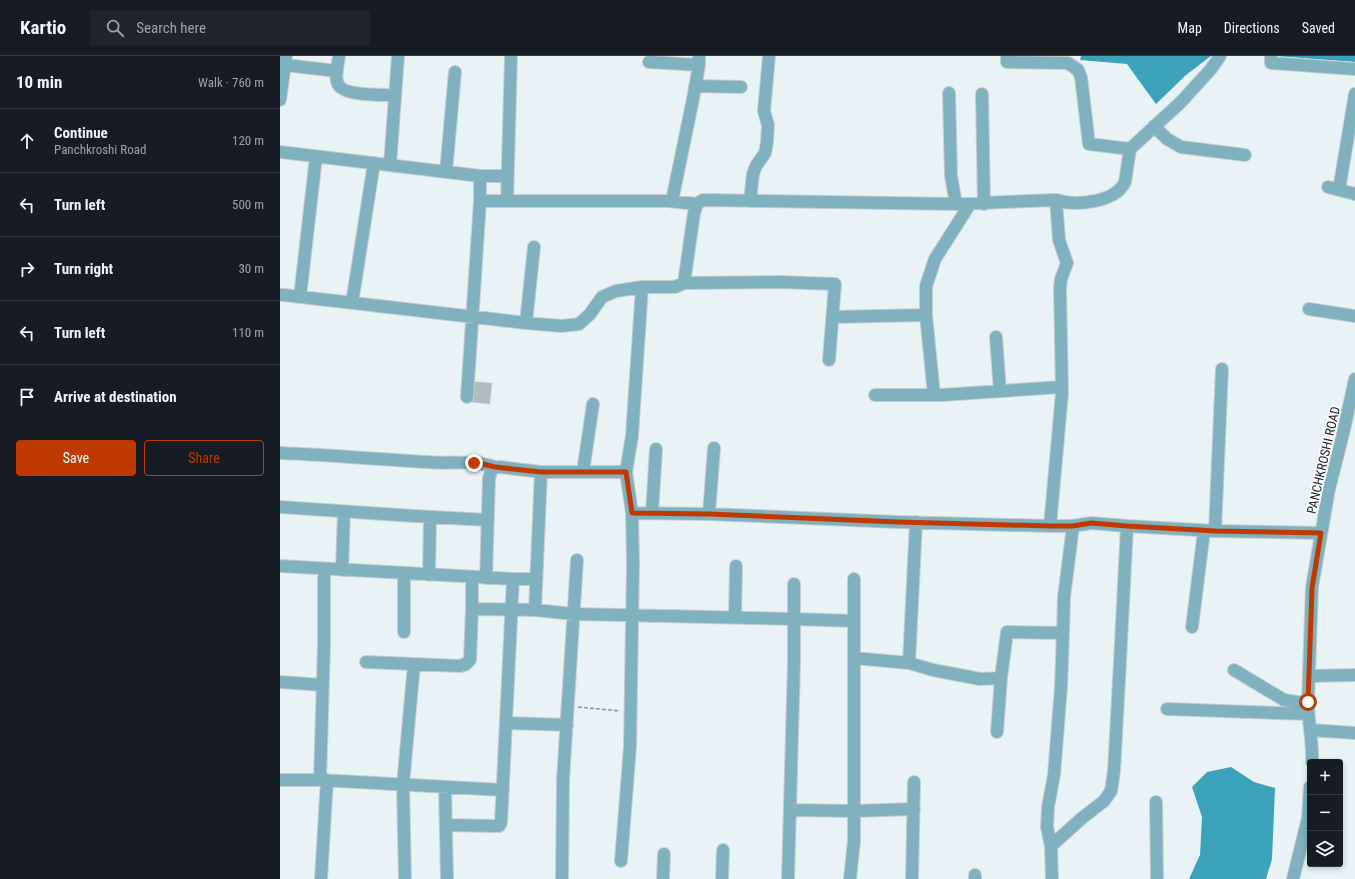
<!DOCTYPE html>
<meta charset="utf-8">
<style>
:root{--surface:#171b24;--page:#20242c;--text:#f1f3f6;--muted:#9ea1a6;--line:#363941;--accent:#c03901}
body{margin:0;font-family:"Roboto Condensed",sans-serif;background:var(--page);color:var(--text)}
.controls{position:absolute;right:12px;bottom:12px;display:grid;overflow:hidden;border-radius:4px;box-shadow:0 2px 6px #0003}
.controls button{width:36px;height:36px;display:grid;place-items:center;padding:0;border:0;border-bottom:1px solid var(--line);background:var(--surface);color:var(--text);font:20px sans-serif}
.stop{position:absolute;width:12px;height:12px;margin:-9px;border:3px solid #c03901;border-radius:50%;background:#fff}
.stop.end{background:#c03901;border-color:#fff;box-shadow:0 1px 4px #0008}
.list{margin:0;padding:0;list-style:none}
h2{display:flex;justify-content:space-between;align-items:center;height:52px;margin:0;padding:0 16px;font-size:17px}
h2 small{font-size:13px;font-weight:400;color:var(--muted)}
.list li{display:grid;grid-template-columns:26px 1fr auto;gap:12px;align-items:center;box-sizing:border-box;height:64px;padding:0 16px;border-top:1px solid var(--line)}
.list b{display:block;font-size:15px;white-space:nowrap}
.list p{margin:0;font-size:13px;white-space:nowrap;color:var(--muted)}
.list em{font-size:13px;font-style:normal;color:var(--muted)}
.actions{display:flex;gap:8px;padding:12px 16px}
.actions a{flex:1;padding:9px 0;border:1px solid var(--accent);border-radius:4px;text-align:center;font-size:14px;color:var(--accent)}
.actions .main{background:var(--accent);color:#fff}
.icon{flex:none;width:22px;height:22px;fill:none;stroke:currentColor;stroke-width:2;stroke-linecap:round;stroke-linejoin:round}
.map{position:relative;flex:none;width:1075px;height:823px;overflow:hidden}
header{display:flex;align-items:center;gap:24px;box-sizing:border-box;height:56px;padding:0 20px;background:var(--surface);border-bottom:1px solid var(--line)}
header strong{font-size:19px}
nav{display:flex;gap:22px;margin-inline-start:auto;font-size:14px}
.search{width:280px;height:36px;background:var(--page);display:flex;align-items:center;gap:10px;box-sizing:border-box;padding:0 14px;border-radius:4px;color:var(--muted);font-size:15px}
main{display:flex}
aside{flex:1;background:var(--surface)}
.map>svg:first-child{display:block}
.water{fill:#3aa2bb}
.building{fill:#b3bcbf}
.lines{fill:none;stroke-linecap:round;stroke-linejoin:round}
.minor-casing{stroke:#c5cdd0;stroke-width:14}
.path{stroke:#8d9496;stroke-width:1.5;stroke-dasharray:4 2;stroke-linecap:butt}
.minor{stroke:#7fb1bf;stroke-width:12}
.route{stroke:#c03901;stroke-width:5}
.labels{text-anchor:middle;stroke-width:3.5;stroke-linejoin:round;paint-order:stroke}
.street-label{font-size:13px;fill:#212526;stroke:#fcfeff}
</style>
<header>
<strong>Kartio</strong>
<div class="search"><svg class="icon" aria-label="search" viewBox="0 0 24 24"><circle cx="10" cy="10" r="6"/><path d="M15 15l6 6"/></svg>Search here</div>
<nav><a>Map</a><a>Directions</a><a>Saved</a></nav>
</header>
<main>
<aside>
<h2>10 min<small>Walk · 760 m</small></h2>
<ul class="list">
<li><svg class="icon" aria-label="ahead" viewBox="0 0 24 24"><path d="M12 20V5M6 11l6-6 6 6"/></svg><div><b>Continue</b><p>Panchkroshi Road</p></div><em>120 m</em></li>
<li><svg class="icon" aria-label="left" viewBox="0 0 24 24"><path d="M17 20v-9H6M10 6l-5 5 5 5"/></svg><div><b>Turn left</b></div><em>500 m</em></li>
<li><svg class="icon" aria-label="right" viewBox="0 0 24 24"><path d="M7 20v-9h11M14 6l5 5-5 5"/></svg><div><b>Turn right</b></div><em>30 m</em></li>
<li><svg class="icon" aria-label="left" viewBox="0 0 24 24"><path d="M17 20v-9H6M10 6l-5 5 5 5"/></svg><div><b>Turn left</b></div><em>110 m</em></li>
<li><svg class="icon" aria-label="arrive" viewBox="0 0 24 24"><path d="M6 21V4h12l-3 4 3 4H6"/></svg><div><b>Arrive at destination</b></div></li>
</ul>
<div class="actions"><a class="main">Save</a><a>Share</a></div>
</aside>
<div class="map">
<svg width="1075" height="823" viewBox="0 0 1075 823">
<rect width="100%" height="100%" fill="#e9f2f5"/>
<path class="water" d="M801 0H931L906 19 876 48 847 8 800 4Z
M996 0H1075V6Z
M951 711 974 726 995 732 992 803 986 823H909L920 799 922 761 912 731 927 716Z"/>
<path class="building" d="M190 325 212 327 210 348 188 346Z"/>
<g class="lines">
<defs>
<path id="minor" d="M59 0C58 9 54 20 58 28 63 40 103 39 115 39
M727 0V6L788 7 798 14 801 21 809 88 850 93
M991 0V7L1075 13
M369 6 419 9
M5 9 57 15
M415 30 461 31
M669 37 671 120 676 148
M702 38 704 148
M0 44 6 0
M874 70 887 83 901 91 965 99
M0 96 200 120H227
M110 109 118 0
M166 116 175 16
M1048 131 1075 138
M1059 134 1075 38
M200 145H388L417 148
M227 145 231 0
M392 145 414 38 419 9V0
M470 145 473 118 476 110 485 97 487 86 488 69 484 55 489 0
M404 227 499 226 555 228 549 304
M362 231 352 380 346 416 352 457 429 458 618 466 770 470H793L811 467 847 470 935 475 1041 477
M0 239H4L246 267 281 270 299 268 310 258 322 241 336 235 362 231H395L404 227 414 157 417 148 423 144 676 148 776 144C795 150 835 147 845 126L850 93 901 46 931 13 940 0
M20 241 36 101
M72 247 94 107
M1029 253 1075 260
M552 261 646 259
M246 267 254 191
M716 281 720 335
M595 339H662L781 331
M654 339 646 259V230L655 203 690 148
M187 341 200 145V120
M0 397C49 399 97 403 146 406 169 408 193 404 215 411
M303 416 313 348
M0 451 134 460 208 464
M372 457 376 393
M429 458 434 392
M770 470 782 337 780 232 781 223 787 207 779 184 776 144
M935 475 942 313
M0 510 233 523H256
M62 514 64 456
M124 517V576
M149 519 150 461
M206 522 209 422C211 415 212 411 220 411L261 416H346
M192 553 255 554 294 558 514 563 574 565
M255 554 261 416
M455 561 456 510
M912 571 924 475
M574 602 629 607 653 614 700 623 721 622 727 576 783 577 784 541 793 470
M86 606 180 610 186 608 190 604 192 553V521
M629 607 636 466
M954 614 1004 644 1017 646H1028
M1029 620 1075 619
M0 626 43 629
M887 653 1028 658
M226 667 287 669
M1031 674 1075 677
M717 676 721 622
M1032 706C1033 686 1028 666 1028 646L1032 531 1049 433 1063 378 1075 323
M0 724H40L223 734
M40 724 44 588V513
M165 731 167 823
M876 746 877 823
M510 754 574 755 634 753
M166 769 214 770H219L221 767 233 523
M771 790 802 762 824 745 831 735 834 715 840 606 847 470
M341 805 350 691 353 508 352 457
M695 819V823
M41 823 47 724
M125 823 123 729 134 608
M282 823 283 724 297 504
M383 823 384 798
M442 823 443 794
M508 823 514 606V528
M570 823 574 785V523
M632 823 634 726
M772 823 771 790 767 771 768 751 774 719 781 631 783 577
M1013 823 1028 762 1030 731"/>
</defs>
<use href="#minor" class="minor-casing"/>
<path class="path" d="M298 651 340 655"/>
<use href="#minor" class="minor"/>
</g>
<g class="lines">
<path class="route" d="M194 407 203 408 215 411 261 416H346L352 457 429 458 618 466 770 470H793L811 467 847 470 936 475 1041 477 1032 532 1028 646"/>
</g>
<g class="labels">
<g class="street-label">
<text transform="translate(1043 404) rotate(-77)" y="5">PANCHKROSHI ROAD</text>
</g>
</g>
</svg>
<div class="controls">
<button>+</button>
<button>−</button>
<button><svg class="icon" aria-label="layers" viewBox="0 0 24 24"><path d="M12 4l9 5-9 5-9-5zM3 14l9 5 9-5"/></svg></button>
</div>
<div class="stop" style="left:1028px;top:646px"></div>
<div class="stop end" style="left:194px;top:407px"></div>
</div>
</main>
